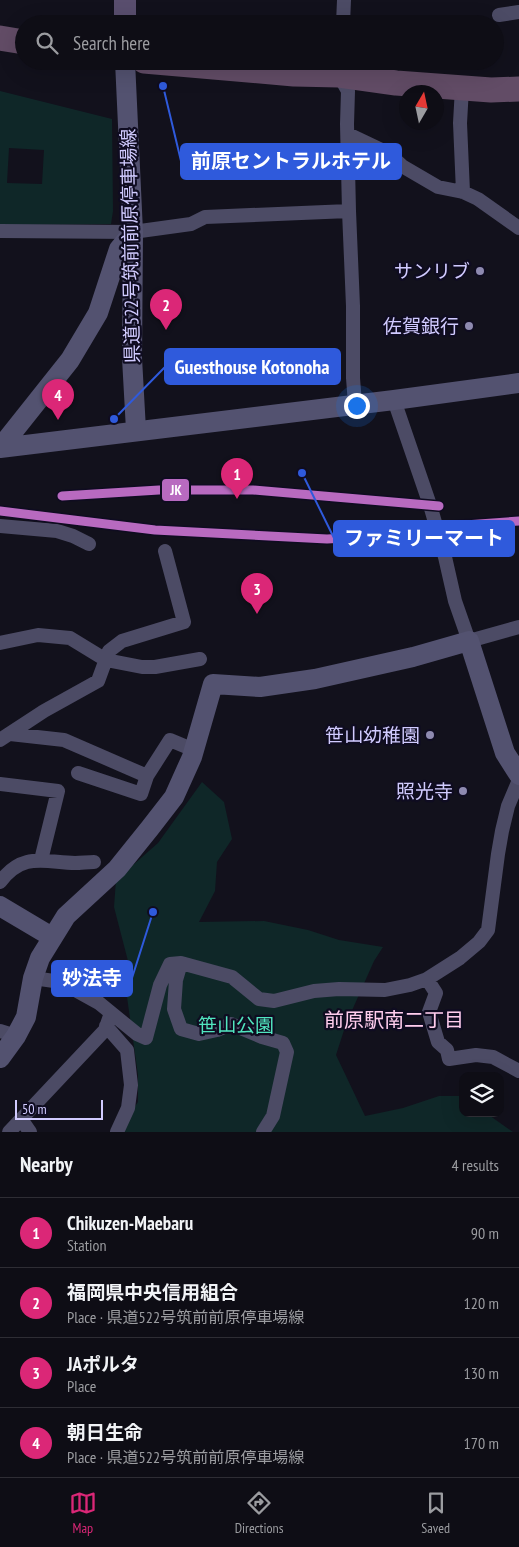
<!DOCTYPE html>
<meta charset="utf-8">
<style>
:root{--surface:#0e0d15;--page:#1c1b22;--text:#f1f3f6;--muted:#9b9ca0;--line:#2e2d34;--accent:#db2777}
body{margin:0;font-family:"PT Sans Narrow","Noto Sans JP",sans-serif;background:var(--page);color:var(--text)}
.controls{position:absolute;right:15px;bottom:15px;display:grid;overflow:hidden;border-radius:10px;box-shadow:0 5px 20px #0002}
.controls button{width:45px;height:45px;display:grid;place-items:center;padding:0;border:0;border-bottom:1px solid var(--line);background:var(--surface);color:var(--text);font:25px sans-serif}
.compass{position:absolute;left:399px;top:85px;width:45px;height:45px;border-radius:50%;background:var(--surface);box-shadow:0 5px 20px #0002;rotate:9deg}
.scale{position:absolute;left:15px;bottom:12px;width:88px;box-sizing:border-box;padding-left:5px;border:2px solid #d1cbff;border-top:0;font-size:14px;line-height:18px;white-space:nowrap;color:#d1cbff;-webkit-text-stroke:4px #0f0c21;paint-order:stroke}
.you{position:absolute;left:356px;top:405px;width:18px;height:18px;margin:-12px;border:4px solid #fff;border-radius:50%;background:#1a73e8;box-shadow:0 0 0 8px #1a73e833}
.badge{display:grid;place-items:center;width:32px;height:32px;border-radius:50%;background:var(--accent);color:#fff;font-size:16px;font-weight:700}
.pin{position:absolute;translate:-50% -41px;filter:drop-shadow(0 1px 2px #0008)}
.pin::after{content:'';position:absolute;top:26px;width:18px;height:15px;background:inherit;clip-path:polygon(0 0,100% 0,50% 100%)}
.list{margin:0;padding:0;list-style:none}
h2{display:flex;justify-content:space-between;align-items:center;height:65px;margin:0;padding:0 20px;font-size:21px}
h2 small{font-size:16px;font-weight:400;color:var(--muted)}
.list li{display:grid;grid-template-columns:32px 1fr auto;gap:15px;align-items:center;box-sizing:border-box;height:70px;padding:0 20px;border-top:1px solid var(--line)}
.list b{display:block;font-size:19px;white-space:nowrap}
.list p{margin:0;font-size:16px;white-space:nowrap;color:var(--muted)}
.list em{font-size:16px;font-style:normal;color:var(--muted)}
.icon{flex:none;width:28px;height:28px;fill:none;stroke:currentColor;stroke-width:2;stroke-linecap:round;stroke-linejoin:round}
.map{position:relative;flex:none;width:519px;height:1132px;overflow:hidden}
.search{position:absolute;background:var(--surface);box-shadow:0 5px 20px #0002;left:15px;right:15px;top:15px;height:55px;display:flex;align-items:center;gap:12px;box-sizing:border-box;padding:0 18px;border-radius:28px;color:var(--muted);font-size:19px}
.sheet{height:345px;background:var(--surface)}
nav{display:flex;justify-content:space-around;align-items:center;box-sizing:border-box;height:70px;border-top:1px solid var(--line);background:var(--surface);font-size:14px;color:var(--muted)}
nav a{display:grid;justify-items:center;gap:2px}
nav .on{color:var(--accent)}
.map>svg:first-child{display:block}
.green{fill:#0f2728;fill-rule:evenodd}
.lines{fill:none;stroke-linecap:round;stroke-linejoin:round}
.street{stroke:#4c4b65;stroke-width:14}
.secondary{stroke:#535270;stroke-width:20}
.primary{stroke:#594e6e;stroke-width:22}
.highway{stroke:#624c66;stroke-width:25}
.rail-1-casing{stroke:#0f0c21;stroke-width:12}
.rail-1{stroke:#b86ac0;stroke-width:9}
.poi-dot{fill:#8e8ab0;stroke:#0f0c21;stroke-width:2}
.labels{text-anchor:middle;stroke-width:4.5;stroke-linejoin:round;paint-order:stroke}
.street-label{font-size:19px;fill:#d1cbff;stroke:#0f0c21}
.poi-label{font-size:19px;fill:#d1cbff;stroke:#0f0c21;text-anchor:end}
.park-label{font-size:19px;fill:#51e5bf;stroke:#0f0c21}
.neighbourhood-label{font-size:20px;fill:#ffcded;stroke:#0f0c21}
.leader{fill:none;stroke:#2f5adc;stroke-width:2}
.callout-dot{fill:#2f5adc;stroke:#0f0c21;stroke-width:2}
.callout{fill:#2f5adc;stroke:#2f5adc;stroke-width:2}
.callout-label{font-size:20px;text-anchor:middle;font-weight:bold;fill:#fff}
.line-badge{stroke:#0f0c21;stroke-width:2}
.badge-label{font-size:14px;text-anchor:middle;font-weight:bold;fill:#fff}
</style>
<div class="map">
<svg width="519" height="1132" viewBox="0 0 519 1132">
<rect width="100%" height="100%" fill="#12111c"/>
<path class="green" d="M0 91 112 119 113 211 111 224 0 225ZM9 148 44 150 42 184 7 183Z
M202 782 224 802 232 839 217 862 215 891 199 922 264 921 308 930 339 940 383 947 374 961 346 1024 336 1055 365 1116 403 1108 439 1096H463V1113H486L513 1132H121L126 1119 138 1102V1075L127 997 111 983 128 961 114 907 116 880 158 843Z"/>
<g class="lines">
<path class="street" d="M499 15 519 12
M343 24 344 0
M340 61 339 75 348 91 347 124 349 211 353 306V378L355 404
M462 88 460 123 463 192
M348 134 388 153 402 166 438 187 463 192 478 199 519 228
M0 231 133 232 191 224 205 217 349 211
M394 400 430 505 445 557 455 601 469 641 519 627
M0 526 57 531 73 536 89 544
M0 643 38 635 70 638 106 660 142 667H155L200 659
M10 734 64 740 147 776 170 740 194 750
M0 740 44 711 98 681 109 651 122 641 184 622 165 551
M78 773 141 794 147 776
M0 784 58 791 41 860
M0 882C23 852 43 862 75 863 81 863 88 862 94 862
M181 963 176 980 174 1009 181 1029 199 1034 217 1030 231 1024 262 1037 283 1043 287 1052 273 1116 263 1132
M33 978 61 982 99 1003 137 1034 146 1038 160 985 170 964 181 963 232 977 259 999 274 1001 314 991 339 989 385 990 410 985 427 979 460 958 479 942 488 930 498 854 502 831 508 806 519 780
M427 979 436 993 429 1012 438 1042 447 1050 449 1059 476 1055 493 1057 519 1071
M106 1026 127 1050 131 1085 128 1108 117 1132
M0 1031 16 1036
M21 1119 30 1132
M9 1132 105 1030 111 1013"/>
<path class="secondary" d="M125 61 133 232 132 358 136 430
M0 448 394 400 519 383
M0 448 70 360 98 313 119 249 133 232
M0 906 52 937
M0 1058 16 1036 26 1017 33 978 40 958 66 916 117 869 150 828 174 797 192 757 213 684 260 687 315 679 413 657 469 641 505 753 519 775"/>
<path class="primary" d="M125 24V0"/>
<path class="highway" d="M0 38 24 42
M144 61 294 74 339 75 396 83 491 90 519 89"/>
<defs>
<path id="rail-1" d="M62 496 159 490H253L439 506
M0 511 155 530 327 539 364 537 437 527 519 521"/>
</defs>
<use href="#rail-1" class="rail-1-casing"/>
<use href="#rail-1" class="rail-1"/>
</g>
<g class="poi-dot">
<circle cx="480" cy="271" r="5"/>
<circle cx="469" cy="326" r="5"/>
<circle cx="430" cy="735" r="5"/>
<circle cx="463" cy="791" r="5"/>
</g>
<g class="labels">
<g class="street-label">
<text transform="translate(130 246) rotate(-91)" y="7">県道522号筑前前原停車場線</text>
</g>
<g class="poi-label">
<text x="470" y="278">サンリブ</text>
<text x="459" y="333">佐賀銀行</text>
<text x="420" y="742">笹山幼稚園</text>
<text x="453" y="798">照光寺</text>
</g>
<g class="park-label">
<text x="236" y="1032">笹山公園</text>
</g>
<g class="neighbourhood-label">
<text x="394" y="1027">前原駅南二丁目</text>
</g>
</g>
<path class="leader" d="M163 86L181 161M114 419L165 367M302 473L334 538M153 912L132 978"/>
<g class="callout-dot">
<circle cx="163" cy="86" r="5"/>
<circle cx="114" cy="419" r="5"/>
<circle cx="302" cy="473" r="5"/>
<circle cx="153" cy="912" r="5"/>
</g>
<g class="callout">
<rect x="181" y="144" width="220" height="35" rx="5"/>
<rect x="165" y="349" width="175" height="35" rx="5"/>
<rect x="334" y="521" width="180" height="35" rx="5"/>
<rect x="52" y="961" width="80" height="35" rx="5"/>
</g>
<g class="callout-label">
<text x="291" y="168">前原セントラルホテル</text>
<text x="252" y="374">Guesthouse Kotonoha</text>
<text x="424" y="545">ファミリーマート</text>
<text x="92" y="985">妙法寺</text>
</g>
<rect class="line-badge" x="161" y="478" width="29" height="24" rx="5" fill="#b86ac0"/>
<g class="badge-label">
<text x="176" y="495">JK</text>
</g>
</svg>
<div class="controls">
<button><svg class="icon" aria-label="layers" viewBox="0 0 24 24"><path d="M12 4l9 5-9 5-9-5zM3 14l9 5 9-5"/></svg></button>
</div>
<svg class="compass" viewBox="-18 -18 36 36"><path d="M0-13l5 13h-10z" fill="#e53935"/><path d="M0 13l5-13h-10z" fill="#9b9ca0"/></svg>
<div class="scale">50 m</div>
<div class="you"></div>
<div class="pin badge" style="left:237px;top:499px">1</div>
<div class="pin badge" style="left:166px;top:330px">2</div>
<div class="pin badge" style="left:257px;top:614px">3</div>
<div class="pin badge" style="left:58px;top:420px">4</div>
<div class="search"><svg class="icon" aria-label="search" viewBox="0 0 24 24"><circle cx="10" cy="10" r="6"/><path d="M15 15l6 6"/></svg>Search here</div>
</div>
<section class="sheet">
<h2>Nearby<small>4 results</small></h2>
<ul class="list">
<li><span class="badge">1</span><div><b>Chikuzen-Maebaru</b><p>Station</p></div><em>90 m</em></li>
<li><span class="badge">2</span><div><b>福岡県中央信用組合</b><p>Place · 県道522号筑前前原停車場線</p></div><em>120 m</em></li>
<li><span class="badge">3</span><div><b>JAポルタ</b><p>Place</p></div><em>130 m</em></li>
<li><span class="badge">4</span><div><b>朝日生命</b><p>Place · 県道522号筑前前原停車場線</p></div><em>170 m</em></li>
</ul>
</section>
<nav>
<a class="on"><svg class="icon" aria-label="map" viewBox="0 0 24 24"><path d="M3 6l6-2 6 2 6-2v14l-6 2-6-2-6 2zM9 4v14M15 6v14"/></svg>Map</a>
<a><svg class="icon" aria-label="directions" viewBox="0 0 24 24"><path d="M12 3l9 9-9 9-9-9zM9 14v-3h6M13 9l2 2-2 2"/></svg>Directions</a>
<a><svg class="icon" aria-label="saved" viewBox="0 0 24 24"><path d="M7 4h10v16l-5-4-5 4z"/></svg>Saved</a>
</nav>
